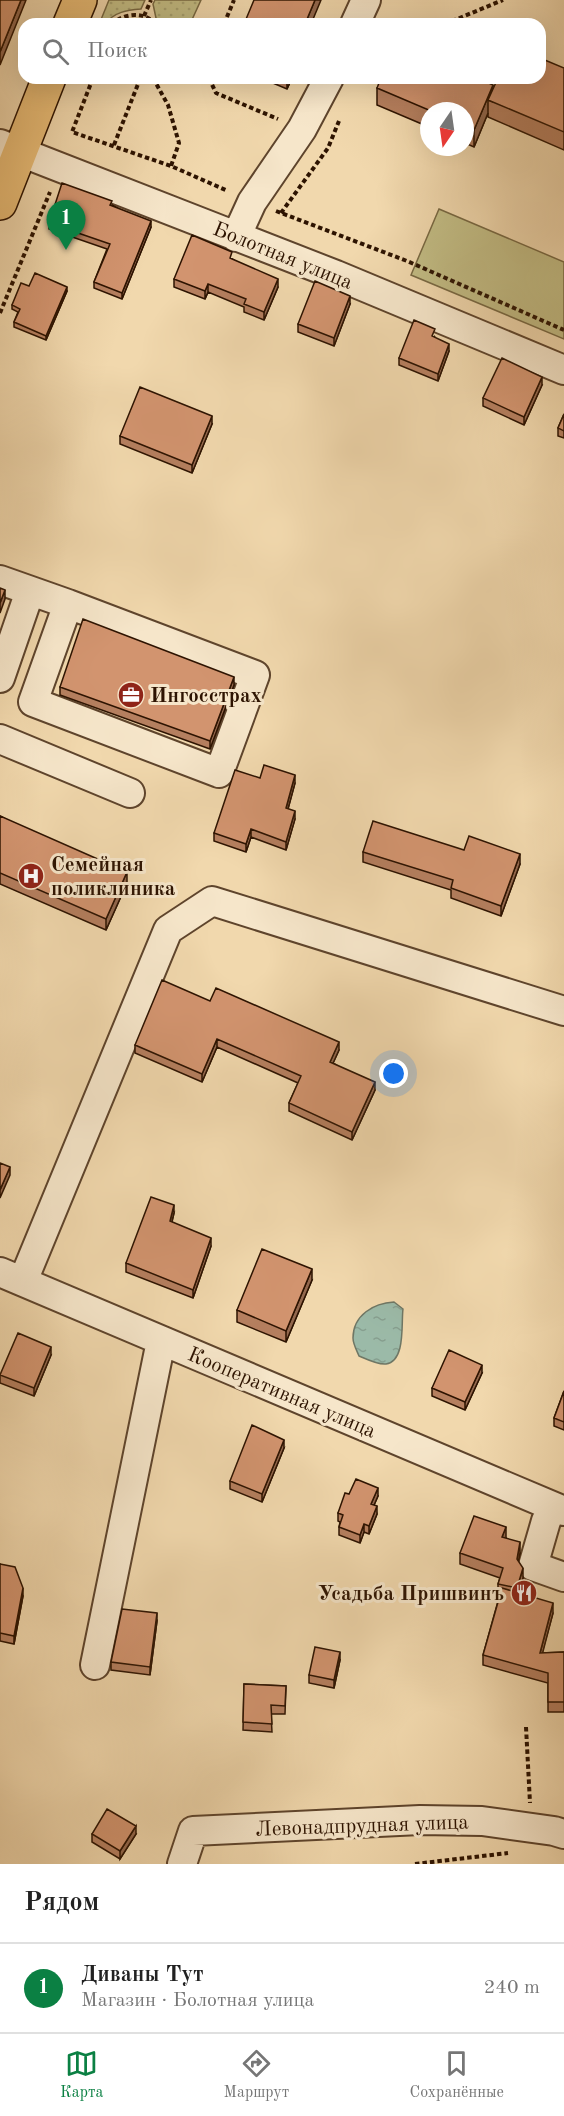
<!DOCTYPE html>
<html lang="ru">
<meta charset="utf-8">
<style>
:root{--surface:#fff;--page:#f6f6f6;--text:#222;--muted:#767676;--line:#e0e0e0;--accent:#0b8043}
body{margin:0;font-family:"Old Standard TT",serif;background:var(--page);color:var(--text)}
.compass{position:absolute;left:420px;top:102px;width:54px;height:54px;border-radius:50%;background:var(--surface);box-shadow:0 6px 24px #0002;rotate:193deg}
.you{position:absolute;left:394px;top:1074px;width:21px;height:21px;margin:-15px;border:4px solid #fff;border-radius:50%;background:#1a73e8;box-shadow:0 0 0 9px #1a73e833}
.badge{display:grid;place-items:center;width:39px;height:39px;border-radius:50%;background:var(--accent);color:#fff;font-size:20px;font-weight:700}
.pin{position:absolute;translate:-50% -50px;filter:drop-shadow(0 2px 3px #0008)}
.pin::after{content:'';position:absolute;top:32px;width:21px;height:18px;background:inherit;clip-path:polygon(0 0,100% 0,50% 100%)}
.list{margin:0;padding:0;list-style:none}
h2{display:flex;justify-content:space-between;align-items:center;height:78px;margin:0;padding:0 24px;font-size:26px}
h2 small{font-size:20px;font-weight:400;color:var(--muted)}
.list li{display:grid;grid-template-columns:39px 1fr auto;gap:18px;align-items:center;box-sizing:border-box;height:90px;padding:0 24px;border-top:2px solid var(--line)}
.list b{display:block;font-size:22px;white-space:nowrap}
.list p{margin:0;font-size:20px;white-space:nowrap;color:var(--muted)}
.list em{font-size:20px;font-style:normal;color:var(--muted)}
.icon{flex:none;width:33px;height:33px;fill:none;stroke:currentColor;stroke-width:2;stroke-linecap:round;stroke-linejoin:round}
.map{position:relative;flex:none;width:564px;height:1864px;overflow:hidden}
.search{position:absolute;background:var(--surface);box-shadow:0 6px 24px #0002;left:18px;right:18px;top:18px;height:66px;display:flex;align-items:center;gap:15px;box-sizing:border-box;padding:0 21px;border-radius:18px;color:var(--muted);font-size:22px}
.sheet{height:168px;background:var(--surface)}
nav{display:flex;justify-content:space-around;align-items:center;box-sizing:border-box;height:84px;border-top:2px solid var(--line);background:var(--surface);font-size:16px;color:var(--muted)}
nav a{display:grid;justify-items:center;gap:3px}
nav .on{color:var(--accent)}
.map>svg:first-child{display:block}
.grass{fill:url(#grass-dots);stroke:#786842;stroke-width:1.5}
.green{fill:#c2bc84;stroke:#786842;stroke-width:1.5}
.water{fill:url(#water-ripples);stroke:#6f7765;stroke-width:1.5}
.lines{fill:none;stroke-linecap:round;stroke-linejoin:round}
.minor-casing{stroke:#5e442c;stroke-width:32}
.major-casing{stroke:#2d1301;stroke-width:36}
.path{stroke:#2d1301;stroke-width:4;stroke-dasharray:4.5 3;stroke-linecap:butt}
.minor{stroke:#f6e6ca;stroke-width:28}
.major{stroke:#e8bc76;stroke-width:33}
.wall{fill:#b57f5f;stroke:#2d1301;stroke-width:1.5}
.shaded-wall{fill:#93684e;stroke:#2d1301;stroke-width:1.5}
.building{fill:#d2946f;stroke:#2d1301;stroke-width:1.5}
.labels{text-anchor:middle;stroke-width:6;stroke-linejoin:round;paint-order:stroke}
.street-label{font-size:21px;fill:#2d1301;stroke:#f6e6ca}
.poi-label{font-size:21px;font-weight:bold;fill:#2d1301;stroke:#f6e6ca;text-anchor:start}
</style>
<div class="map">
<svg width="564" height="1864" viewBox="0 0 564 1864">
<defs>
<pattern id="grass-dots" width="8" height="8" patternUnits="userSpaceOnUse" patternTransform="scale(1.5)"><rect width="8" height="8" fill="#c2bc84"/><path d="M2 2h.1M6 6h.1" fill="none" stroke="#a7a170" stroke-width="1.8" stroke-linecap="round"/></pattern>
<pattern id="water-ripples" width="26" height="14" patternUnits="userSpaceOnUse" patternTransform="scale(1.5)"><rect width="26" height="14" fill="#9bbaa8"/><path d="M2 4q2-2 4 0t4 0M15 11q2-2 4 0t4 0" fill="none" stroke="#869f8f"/></pattern>
</defs>
<rect width="100%" height="100%" fill="#f1d8ad"/>
<filter id="stains"><feTurbulence type="fractalNoise" baseFrequency=".00333" numOctaves="4"/><feColorMatrix values="0 0 0 0 .2 0 0 0 0 .09 0 0 0 0 .02 0 0 0 .5 -.17"/></filter>
<radialGradient id="worn" r=".72"><stop offset=".6" stop-color="#630" stop-opacity="0"/><stop offset="1" stop-color="#630" stop-opacity=".3"/></radialGradient>
<path class="grass" d="M109 0H145L141 9C128 10 113 12 106 24L100 22Z
M155 0H201L190 24H163L156 18 153 4Z"/>
<path class="green" d="M439 209 564 262V339L411 275Z"/>
<path class="water" d="M394 1302 403 1309C401 1323 406 1361 386 1364 378 1365 366 1359 359 1356 357 1351 353 1344 353 1338 353 1315 374 1303 394 1302Z"/>
<g class="lines">
<defs>
<path id="minor" d="M355 24 366 0
M0 144 336 275 564 370
M236 237 252 202 302 129 329 78
M0 580 68 604 255 675 219 773 33 702 68 604
M0 678 30 591
M0 739 130 793
M0 1272 564 1511
M23 1281 168 930 212 901 564 1011
M553 1507 546 1521 533 1566 564 1577
M95 1665 161 1341
M182 1864 193 1831 420 1820 482 1821 554 1831 564 1834"/>
<path id="major" d="M70 24 80 0
M0 203 49 78"/>
</defs>
<use href="#minor" class="minor-casing"/>
<use href="#major" class="major-casing"/>
<path class="path" d="M144 16 151 0
M111 24C126 13 142 11 157 24
M224 24 234 0
M445 24 503 0
M93 78 72 132 171 166 228 191
M124 78 129 80 144 78
M153 78 168 105 179 143 171 166
M209 78 216 93 278 119
M114 145 140 79
M276 211 407 261 564 330
M281 213 328 148 339 121
M0 313 50 192
M526 1727 530 1803
M415 1864 508 1853"/>
<use href="#minor" class="minor"/>
<use href="#major" class="major"/>
</g>
<path class="wall" d="M564 68V150L488 117V113L474 147 465 143V111H429V127L377 105V88L493 89Z
M261 78H292L287 89Z
M112 205 151 227 122 299 94 288V282L107 249 49 229V223Z
M232 259 278 287 264 320 244 312V307L208 292 205 299 174 287V279Z
M29 286 67 291 46 340 14 327V322L18 312 12 309V305Z
M350 304 334 346 298 332V324Z
M435 336 434 337 449 351 438 381 399 365V358Z
M542 385 524 425 483 406V398Z
M564 414V438L558 436V428Z
M212 424 192 473 120 444V436Z
M234 685 210 749 60 695V687Z
M260 778 295 783 288 809 295 819 286 850 251 837 246 852 214 841V833Z
M0 816 127 883 106 930 0 884Z
M464 850 520 864 501 916 451 898V890L363 862V852Z
M210 1001 339 1050 333 1063 375 1090 352 1140 289 1111V1103L298 1083 217 1047 202 1082 135 1053V1045Z
M174 1213 172 1222 211 1246 193 1298 126 1272V1263Z
M312 1280 286 1342 237 1322V1310Z
M51 1355 34 1396 0 1383V1374Z
M482 1373 465 1410 432 1396V1388Z
M564 1391V1430L554 1426V1418Z
M284 1448 262 1502 230 1489V1481Z
M349 1494 378 1496 374 1505 377 1514 369 1534 364 1532 360 1543 339 1535V1527L340 1522 338 1521V1513Z
M506 1538 520 1553 518 1561 523 1578 519 1593 553 1613 542 1653 564 1652V1712H548V1683L483 1665V1655L500 1594H498V1584L500 1578 460 1564V1553Z
M0 1564 23 1596 14 1644 0 1641Z
M157 1621 150 1675 111 1670V1662Z
M340 1660 334 1688 309 1683V1675Z
M244 1684 286 1686 285 1714H271L272 1732 243 1730Z
M92 1834H136L120 1859 92 1842Z"/>
<path class="shaded-wall" d="M21 0H26L0 65V52Z
M315 0H321L311 24H305Z
M287 78H292L287 89Z
M493 85V102L488 100V113L474 147V130Z
M151 221V227L122 299V293Z
M278 279V287L264 320V312Z
M208 284V292L205 299V291Z
M67 287V291L46 340V336Z
M350 296V304L334 346V338Z
M449 344V351L438 381V374Z
M542 377V385L524 425V417Z
M212 416V424L192 473V465Z
M5 590V599L0 613V603Z
M234 677V685L210 749V741Z
M295 775V783L286 816V808Z
M295 811V819L286 850V842Z
M251 829V837L246 852V844Z
M520 854V864L501 916V906Z
M127 872V883L106 930V919Z
M217 1039V1047L202 1082V1074Z
M339 1042V1050L330 1070V1062Z
M375 1082V1090L352 1140V1132Z
M10 1167V1175L0 1198V1190Z
M174 1205V1213L170 1229V1221Z
M211 1238V1246L193 1298V1290Z
M312 1269V1280L286 1342V1331Z
M51 1347V1355L34 1396V1388Z
M482 1365V1373L465 1410V1402Z
M284 1440V1448L262 1502V1494Z
M378 1488V1496L371 1512V1504Z
M377 1506V1514L369 1534V1526Z
M364 1524V1532L360 1543V1535Z
M506 1527V1538L502 1548V1537Z
M520 1542V1553L517 1569V1559Z
M523 1568V1578L517 1598V1588Z
M23 1588V1596L14 1644V1636Z
M553 1603V1613L540 1663V1653Z
M157 1613V1621L150 1675V1667Z
M340 1652V1660L334 1688V1680Z
M136 1826V1834L120 1859V1851Z"/>
<path class="building" d="M0 0H21L0 52Z
M254 0H315L305 24H244Z
M540 58 564 68V132L488 100 498 78H540Z
M381 78H478L493 85 474 130 465 126V111H431L377 88Z
M62 183 112 201 110 205 151 221 122 293 94 282 110 244 49 223Z
M192 235 232 252 230 258 278 279 264 312 244 304 246 299 208 284 205 291 174 279Z
M35 273 67 287 46 336 14 322 20 309 12 305 21 283 29 286Z
M315 281 350 296 334 338 298 324Z
M414 320 435 329 432 336 449 344 438 374 399 358Z
M502 358 542 377 524 417 483 398Z
M140 387 212 416 192 465 120 436Z
M564 414V431L558 428Z
M0 588 5 590 0 603Z
M83 619 234 677 210 741 60 687Z
M264 765 295 775 286 808 295 811 286 842 251 829 246 844 214 833 235 770 260 778Z
M0 816 127 872 106 919 0 873Z
M373 821 464 850 469 836 520 854 501 906 451 888 453 880 363 852Z
M162 980 210 1001 216 988 339 1042 330 1062 375 1082 352 1132 289 1103 301 1076 217 1039 202 1074 135 1045Z
M0 1163 10 1167 0 1190Z
M151 1197 174 1205 170 1221 211 1238 193 1290 126 1263Z
M262 1249 312 1269 286 1331 237 1310Z
M18 1333 51 1347 34 1388 0 1375Z
M449 1350 482 1365 465 1402 432 1388Z
M564 1391V1422L554 1418Z
M252 1425 284 1440 262 1494 230 1481Z
M356 1479 378 1488 371 1504 377 1506 369 1526 364 1524 360 1535 339 1527 343 1515 338 1513 345 1493 349 1494Z
M474 1516 506 1527 502 1537 520 1542 517 1559 523 1568 517 1588 498 1584 503 1568 460 1553Z
M0 1564 15 1567 23 1588 14 1636 0 1633Z
M502 1588 553 1603 540 1653 564 1652V1702H548V1673L483 1655Z
M122 1609 157 1613 150 1667 111 1662Z
M315 1647 340 1652 334 1680 309 1675Z
M244 1684 286 1686 285 1706 271 1705 272 1724 243 1722Z
M107 1809 136 1826 120 1851 92 1834Z"/>
<defs>
<symbol id="office-disc" viewBox="-11 -11 22 22"><circle r="9.5" fill="#8f2418" stroke="#f6e6ca"/><path d="M-6-3h4V-5.5h4V-3h4V5H-6ZM-1-4.5V-3h2v-1.5ZM-6 0V1H6V0Z" fill="#fff"/></symbol>
<symbol id="hospital-disc" viewBox="-11 -11 22 22"><circle r="9.5" fill="#8f2418" stroke="#f6e6ca"/><path d="M-5-5h3v3.5h4V-5h3V5h-3V1.5h-4V5h-3Z" fill="#fff"/></symbol>
<symbol id="restaurant-disc" viewBox="-11 -11 22 22"><circle r="9.5" fill="#8f2418" stroke="#f6e6ca"/><path d="M-5-6h1v4h1v-4h1v4h1v-4h1v5L-1.5 .5V6h-2V.5L-5-1ZM5-6V6H3V1.5H1.5Q1.5-4 5-6Z" fill="#fff"/></symbol>
</defs>
<g fill-rule="evenodd">
<use href="#office-disc" x="116" y="680" width="30" height="30"/>
<use href="#hospital-disc" x="16" y="861" width="30" height="30"/>
<use href="#restaurant-disc" x="509" y="1578" width="30" height="30"/>
</g>
<g class="labels">
<g class="street-label">
<text transform="translate(283 255) rotate(22)" y="7">Болотная улица</text>
<text transform="translate(282 1392) rotate(23)" y="7">Кооперативная улица</text>
<text transform="translate(362 1825) rotate(-2)" y="7">Левонадпрудная улица</text>
</g>
<g class="poi-label">
<text x="150" y="702">Ингосстрах</text>
<text x="51" y="871">Семейная<tspan x="51" dy="24">поликлиника</tspan></text>
<text x="504" y="1600" text-anchor="end">Усадьба Пришвинъ</text>
</g>
</g>
<rect width="100%" height="100%" filter="url(#stains)"/>
<rect width="100%" height="100%" fill="url(#worn)"/>
</svg>
<svg class="compass" viewBox="-18 -18 36 36"><path d="M0-13l5 13h-10z" fill="#e53935"/><path d="M0 13l5-13h-10z" fill="#767676"/></svg>
<div class="you"></div>
<div class="pin badge" style="left:66px;top:250px">1</div>
<div class="search"><svg class="icon" aria-label="search" viewBox="0 0 24 24"><circle cx="10" cy="10" r="6"/><path d="M15 15l6 6"/></svg>Поиск</div>
</div>
<section class="sheet">
<h2>Рядом<small></small></h2>
<ul class="list">
<li><span class="badge">1</span><div><b>Диваны Тут</b><p>Магазин · Болотная улица</p></div><em>240 m</em></li>
</ul>
</section>
<nav>
<a class="on"><svg class="icon" aria-label="map" viewBox="0 0 24 24"><path d="M3 6l6-2 6 2 6-2v14l-6 2-6-2-6 2zM9 4v14M15 6v14"/></svg>Карта</a>
<a><svg class="icon" aria-label="directions" viewBox="0 0 24 24"><path d="M12 3l9 9-9 9-9-9zM9 14v-3h6M13 9l2 2-2 2"/></svg>Маршрут</a>
<a><svg class="icon" aria-label="saved" viewBox="0 0 24 24"><path d="M7 4h10v16l-5-4-5 4z"/></svg>Сохранённые</a>
</nav>
